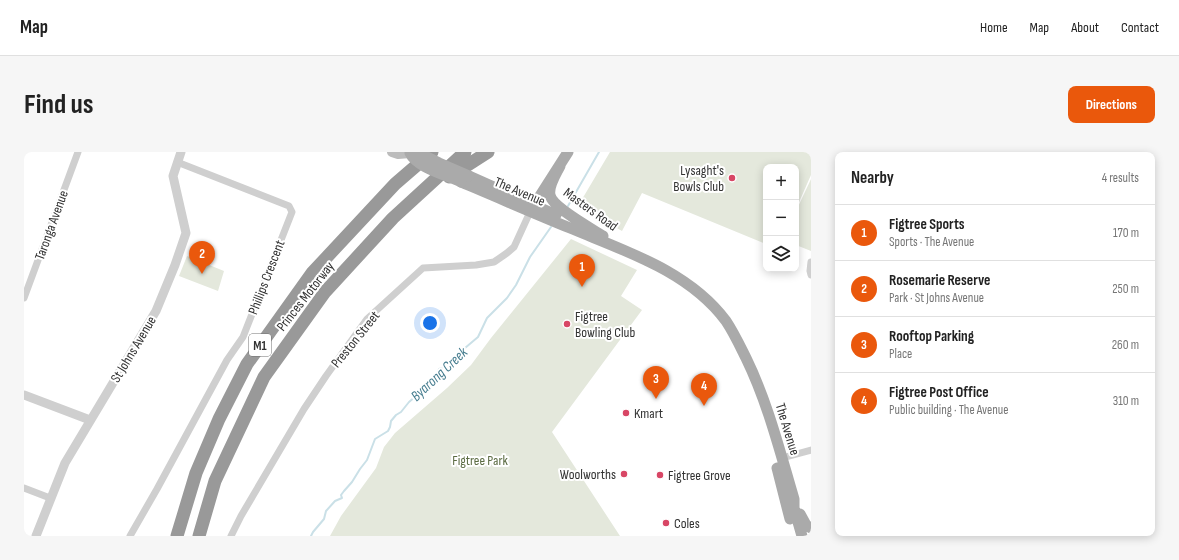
<!DOCTYPE html>
<meta charset="utf-8">
<style>
:root{--surface:#fff;--page:#f6f6f6;--text:#222;--muted:#767676;--line:#e0e0e0;--accent:#ea580c}
body{margin:0;font-family:"Sofia Sans Condensed",sans-serif;background:var(--page);color:var(--text)}
.controls{position:absolute;right:12px;top:12px;display:grid;overflow:hidden;border-radius:8px;box-shadow:0 2px 10px #0003}
.controls button{width:36px;height:36px;display:grid;place-items:center;padding:0;border:0;border-bottom:1px solid var(--line);background:var(--surface);color:var(--text);font:20px sans-serif}
.you{position:absolute;left:406px;top:171px;width:14px;height:14px;margin:-10px;border:3px solid #fff;border-radius:50%;background:#1a73e8;box-shadow:0 0 0 6px #1a73e833}
.badge{display:grid;place-items:center;width:26px;height:26px;border-radius:50%;background:var(--accent);color:#fff;font-size:13px;font-weight:700}
.pin{position:absolute;translate:-50% -33px;filter:drop-shadow(0 1px 2px #0008)}
.pin::after{content:'';position:absolute;top:21px;width:14px;height:12px;background:inherit;clip-path:polygon(0 0,100% 0,50% 100%)}
.list{margin:0;padding:0;list-style:none}
h2{display:flex;justify-content:space-between;align-items:center;height:52px;margin:0;padding:0 16px;font-size:17px}
h2 small{font-size:13px;font-weight:400;color:var(--muted)}
.list li{display:grid;grid-template-columns:26px 1fr auto;gap:12px;align-items:center;box-sizing:border-box;height:56px;padding:0 16px;border-top:1px solid var(--line)}
.list b{display:block;font-size:15px;white-space:nowrap}
.list p{margin:0;font-size:13px;white-space:nowrap;color:var(--muted)}
.list em{font-size:13px;font-style:normal;color:var(--muted)}
.icon{flex:none;width:22px;height:22px;fill:none;stroke:currentColor;stroke-width:2;stroke-linecap:round;stroke-linejoin:round}
.map{position:relative;flex:none;width:787px;height:384px;overflow:hidden;border-radius:8px}
header{display:flex;align-items:center;gap:24px;box-sizing:border-box;height:56px;padding:0 20px;background:var(--surface);border-bottom:1px solid var(--line)}
header strong{font-size:19px}
nav{display:flex;gap:22px;margin-inline-start:auto;font-size:14px}
.intro{display:flex;align-items:center;justify-content:space-between;box-sizing:border-box;height:96px;padding:0 24px}
h1{margin:0;font-size:28px}
.button{padding:10px 18px;border-radius:8px;background:var(--accent);color:#fff;font-size:14px;font-weight:700}
main{display:flex;gap:24px;padding:0 24px}
aside{flex:1;background:var(--surface);border-radius:8px;box-shadow:0 2px 10px #0003}
.map>svg:first-child{display:block}
.green{fill:#e4e8dc}
.lines{fill:none;stroke-linecap:round;stroke-linejoin:round}
.stream{stroke:#cae0e7;stroke-width:2}
.minor{stroke:#cfcfcf;stroke-width:7}
.tertiary{stroke:#cfcfcf;stroke-width:9}
.secondary{stroke:#bcbcbc;stroke-width:10}
.primary{stroke:#aaa;stroke-width:11}
.motorway{stroke:#999;stroke-width:13}
.primary-bridge{stroke:#aaa;stroke-width:11}
.poi-dot{fill:#d84665;stroke:#fff;stroke-width:1.5}
.labels{text-anchor:middle;stroke-width:4;stroke-linejoin:round;paint-order:stroke}
.shield{fill:#fff;stroke:#707070;stroke-width:1}
.shield-label{font-size:13px;font-weight:bold;fill:#323232}
.poi-label{font-size:14px;fill:#323232;stroke:#fff;text-anchor:start}
.street-label{font-size:14px;fill:#323232;stroke:#fff}
.park-label{font-size:14px;fill:#5b6b42;stroke:#fff}
.water-label{font-size:15px;font-style:italic;fill:#467d8f;stroke:#fff}
</style>
<header>
<strong>Map</strong>
<nav><a>Home</a><a>Map</a><a>About</a><a>Contact</a></nav>
</header>
<div class="intro"><h1>Find us</h1><a class="button">Directions</a></div>
<main>
<div class="map">
<svg width="787" height="384" viewBox="0 0 787 384">
<rect width="100%" height="100%" fill="#fff"/>
<path class="green" d="M586 0H787V23L772 57V15H742V92L618 41 598 79 554 54Z
M787 27V99L772 93V59Z
M547 87 613 118 597 144 618 158 528 280 596 384H306L317 364 352 316 360 295 371 281 423 236 447 213 467 186Z
M163 104 200 119 194 139 155 124Z"/>
<g class="lines">
<path class="stream" d="M544 54 575 0
M287 384 289 380 300 367 302 359 311 349 318 346 317 343 320 339 328 330 336 317 343 308 351 287 364 279 366 275 367 269 372 263 377 260 385 250 392 244 400 240 413 222 415 217 425 214 437 202 441 196 454 185 463 166 483 146 492 133 506 105 527 75"/>
<path class="minor" d="M787 110 786 119 787 123
M0 146 54 0
M758 306 787 298
M0 336 26 346
M106 384 133 337 203 208 219 185 268 60 265 54 153 10
M207 384 217 364 280 257 302 224 343 167 399 116 452 113 470 110 483 101 490 95 506 60"/>
<path class="tertiary" d="M0 243 66 268
M12 384 41 311 132 159 151 113 162 81 149 24 157 0"/>
<path class="secondary" d="M368 0 374 2 386 1"/>
<path class="primary" d="M536 14C532 22 524 34 526 43 528 55 568 77 579 84
M445 24 532 63
M437 30C473 45 509 61 546 76 601 99 665 119 702 169 710 181 716 194 722 206 744 251 756 300 770 347V356L778 384
M507 58 544 0
M753 316 766 367
M776 362 782 373 787 376"/>
<path class="motorway" d="M425 25 464 0
M153 384 172 321 195 267 223 212 288 121 371 32 408 0
M175 384 191 329 240 225 301 140 369 66 441 0"/>
<path class="primary-bridge" d="M393 0 415 11 445 24
M386 1C393 16 423 23 437 30"/>
</g>
<g class="poi-dot">
<circle cx="708" cy="26" r="4"/>
<circle cx="543" cy="172" r="4"/>
<circle cx="602" cy="261" r="4"/>
<circle cx="600" cy="322" r="4"/>
<circle cx="636" cy="323" r="4"/>
<circle cx="642" cy="371" r="4"/>
</g>
<g class="labels">
<rect class="shield" x="225" y="182" width="22" height="22" rx="3"/>
<g class="shield-label">
<text x="236" y="198">M1</text>
</g>
<g class="poi-label">
<text x="700" y="23" text-anchor="end">Lysaght's<tspan x="700" dy="16">Bowls Club</tspan></text>
<text x="551" y="169">Figtree<tspan x="551" dy="16">Bowling Club</tspan></text>
<text x="610" y="266">Kmart</text>
<text x="592" y="327" text-anchor="end">Woolworths</text>
<text x="644" y="328">Figtree Grove</text>
<text x="650" y="376">Coles</text>
</g>
<g class="street-label">
<text transform="translate(496 39) rotate(23)" y="5">The Avenue</text>
<text transform="translate(567 57) rotate(36)" y="5">Masters Road</text>
<text transform="translate(27 73) rotate(-70)" y="5">Taronga Avenue</text>
<text transform="translate(242 125) rotate(-69)" y="5">Phillips Crescent</text>
<text transform="translate(281 144) rotate(-52)" y="5">Princes Motorway</text>
<text transform="translate(331 187) rotate(-51)" y="5">Preston Street</text>
<text transform="translate(109 197) rotate(-59)" y="5">St Johns Avenue</text>
<text transform="translate(764 277) rotate(73)" y="5">The Avenue</text>
</g>
<g class="park-label">
<text x="456" y="313">Figtree Park</text>
</g>
<g class="water-label">
<text transform="translate(415 222) rotate(-43)" y="5">Byarong Creek</text>
</g>
</g>
</svg>
<div class="controls">
<button>+</button>
<button>−</button>
<button><svg class="icon" aria-label="layers" viewBox="0 0 24 24"><path d="M12 4l9 5-9 5-9-5zM3 14l9 5 9-5"/></svg></button>
</div>
<div class="you"></div>
<div class="pin badge" style="left:558px;top:135px">1</div>
<div class="pin badge" style="left:178px;top:122px">2</div>
<div class="pin badge" style="left:632px;top:247px">3</div>
<div class="pin badge" style="left:680px;top:254px">4</div>
</div>
<aside>
<h2>Nearby<small>4 results</small></h2>
<ul class="list">
<li><span class="badge">1</span><div><b>Figtree Sports</b><p>Sports · The Avenue</p></div><em>170 m</em></li>
<li><span class="badge">2</span><div><b>Rosemarie Reserve</b><p>Park · St Johns Avenue</p></div><em>250 m</em></li>
<li><span class="badge">3</span><div><b>Rooftop Parking</b><p>Place</p></div><em>260 m</em></li>
<li><span class="badge">4</span><div><b>Figtree Post Office</b><p>Public building · The Avenue</p></div><em>310 m</em></li>
</ul>
</aside>
</main>
